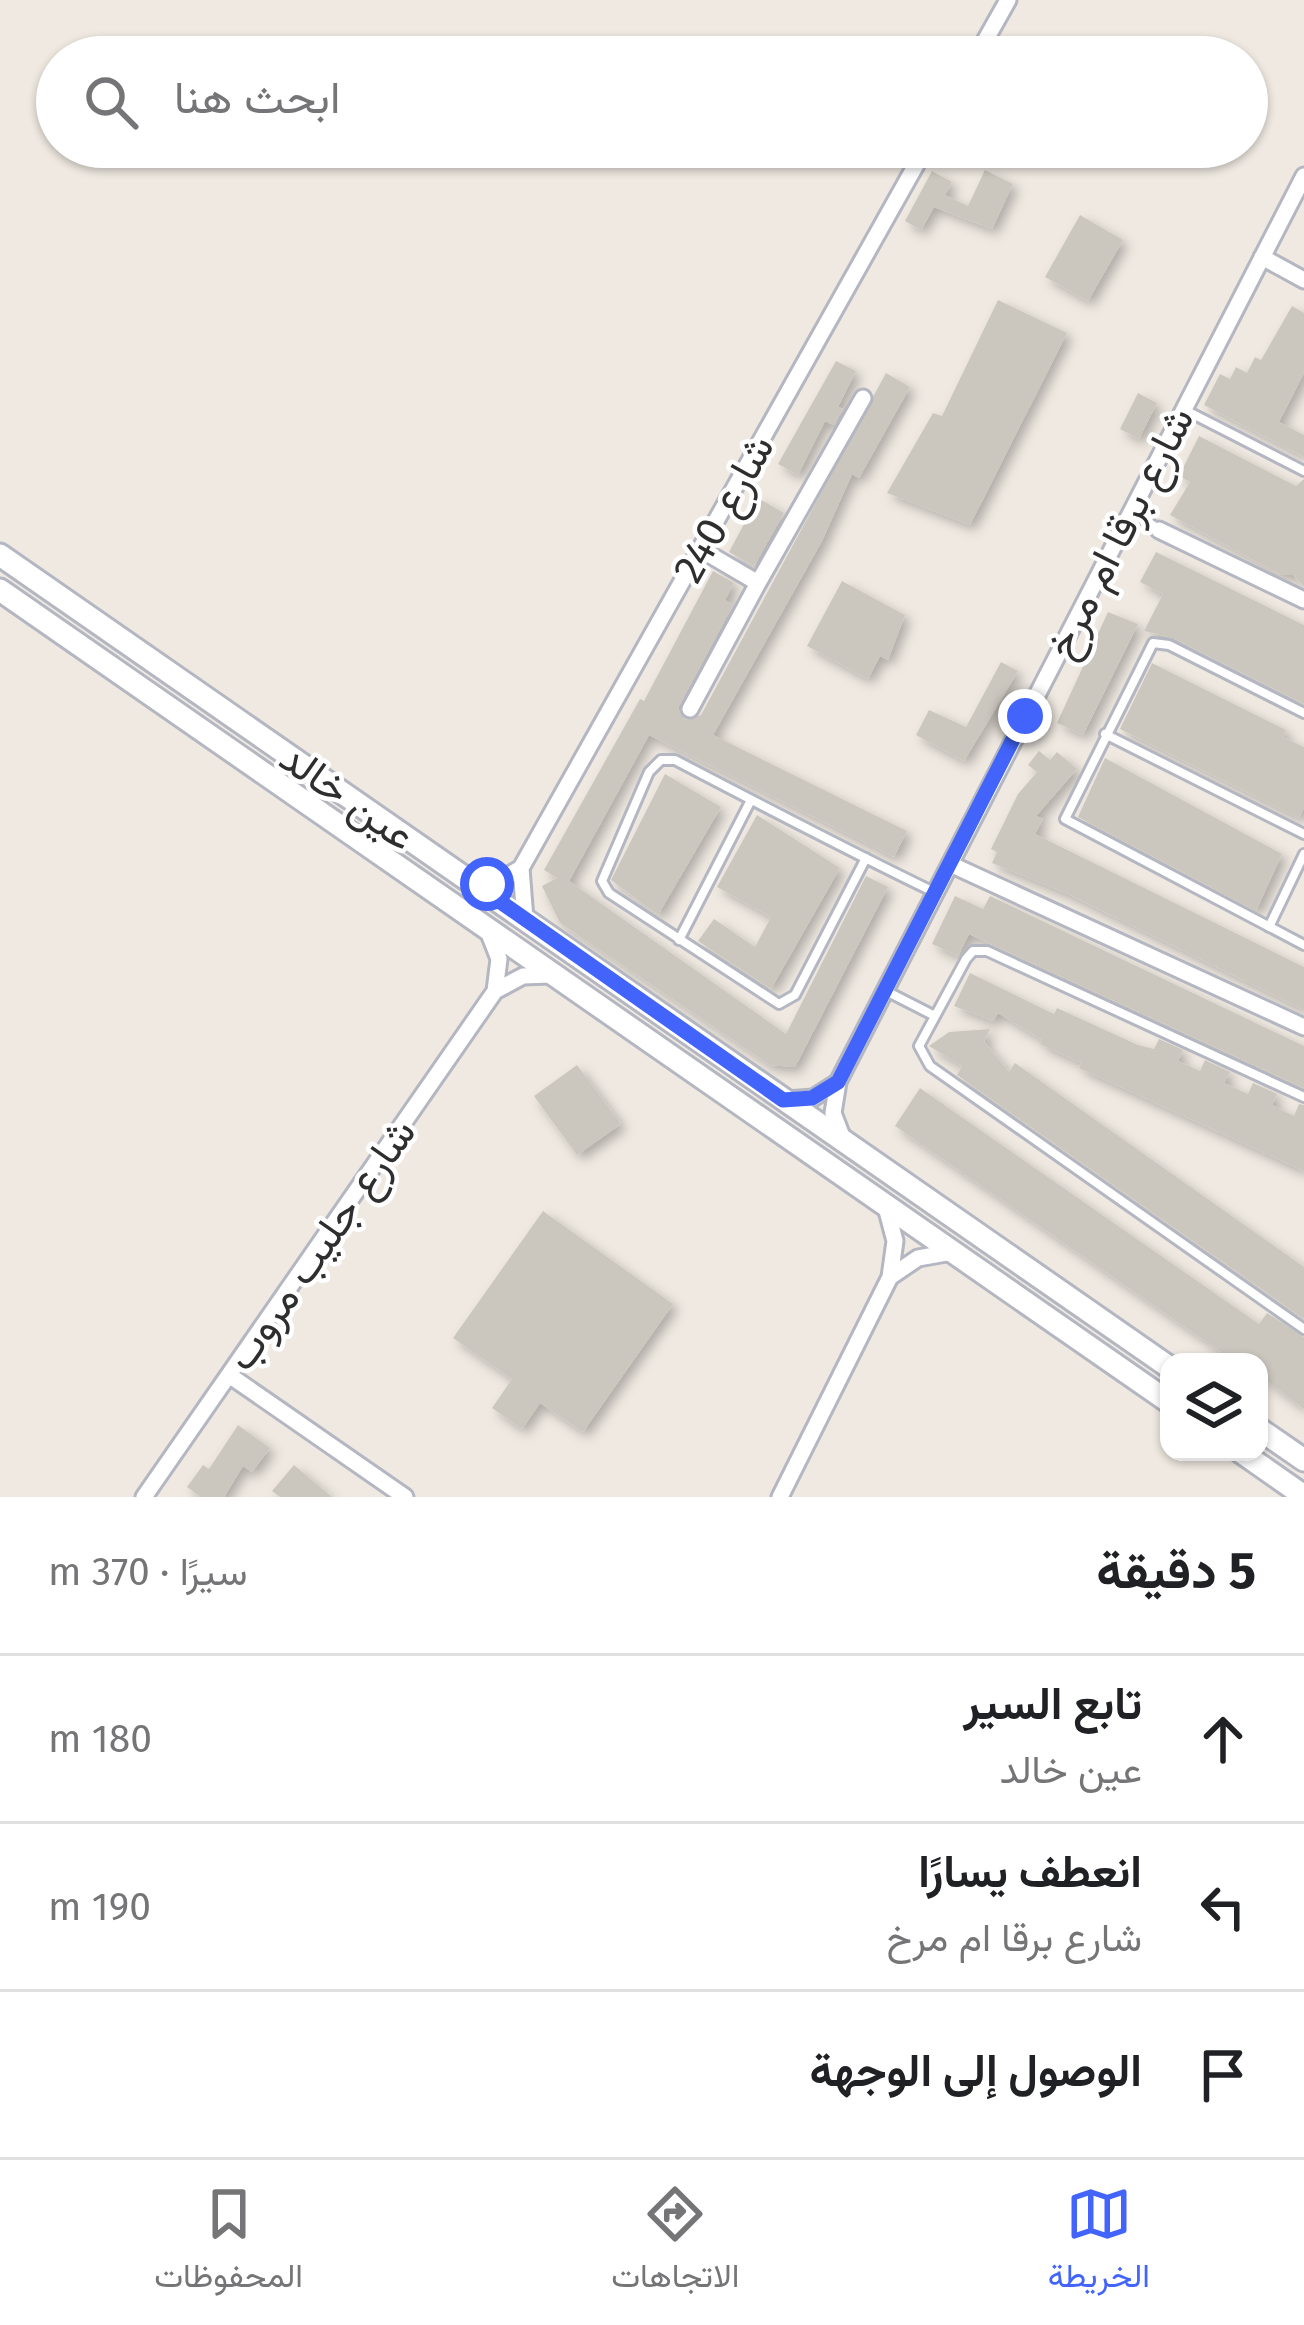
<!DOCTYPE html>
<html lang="ar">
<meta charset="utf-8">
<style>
:root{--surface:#fff;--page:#f6f6f6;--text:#202124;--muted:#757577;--line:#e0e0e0;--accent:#4264fb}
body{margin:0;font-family:"Fira Sans",Vazirmatn,sans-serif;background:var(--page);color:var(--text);direction:rtl}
.controls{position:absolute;right:36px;bottom:36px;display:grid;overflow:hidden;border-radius:24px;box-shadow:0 3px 9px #0004}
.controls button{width:108px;height:108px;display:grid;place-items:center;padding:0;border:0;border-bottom:3px solid var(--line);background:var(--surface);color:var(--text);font:60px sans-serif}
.stop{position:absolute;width:36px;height:36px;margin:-27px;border:9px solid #4264fb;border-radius:50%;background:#fff}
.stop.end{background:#4264fb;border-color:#fff;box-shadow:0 3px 12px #0008}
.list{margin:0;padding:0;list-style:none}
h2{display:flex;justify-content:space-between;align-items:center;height:156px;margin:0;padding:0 48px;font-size:51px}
h2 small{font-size:39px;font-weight:400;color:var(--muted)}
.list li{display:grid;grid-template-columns:78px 1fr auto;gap:36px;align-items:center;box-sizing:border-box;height:168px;padding:0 48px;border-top:3px solid var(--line)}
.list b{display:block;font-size:45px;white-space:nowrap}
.list p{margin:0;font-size:39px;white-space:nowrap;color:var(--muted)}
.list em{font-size:39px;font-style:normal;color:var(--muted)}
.icon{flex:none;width:66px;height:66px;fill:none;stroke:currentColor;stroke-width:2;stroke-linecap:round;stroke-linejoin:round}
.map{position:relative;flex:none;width:1304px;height:1497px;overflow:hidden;direction:ltr}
.search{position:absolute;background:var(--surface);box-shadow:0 3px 9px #0004;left:36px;right:36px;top:36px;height:132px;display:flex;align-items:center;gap:30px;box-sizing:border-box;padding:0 42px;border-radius:66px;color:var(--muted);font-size:45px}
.sheet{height:660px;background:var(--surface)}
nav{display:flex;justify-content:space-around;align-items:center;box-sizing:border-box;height:168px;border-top:3px solid var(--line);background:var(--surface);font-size:33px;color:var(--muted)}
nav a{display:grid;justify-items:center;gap:6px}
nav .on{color:var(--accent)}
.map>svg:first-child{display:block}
.building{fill:#cbc7bf;filter:url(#shadow)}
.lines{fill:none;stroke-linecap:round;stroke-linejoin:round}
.lane-casing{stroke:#b4b7c1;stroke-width:14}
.street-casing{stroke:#b4b7c1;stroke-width:21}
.secondary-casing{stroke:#b4b7c1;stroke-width:27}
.lane{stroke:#fff;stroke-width:8}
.street{stroke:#fff;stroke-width:15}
.secondary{stroke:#fff;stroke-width:21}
.route{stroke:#4264fb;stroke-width:15}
.labels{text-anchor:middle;stroke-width:9;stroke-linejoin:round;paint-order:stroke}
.street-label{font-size:42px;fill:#2e2e2e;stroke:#fff}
</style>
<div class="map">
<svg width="1304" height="1497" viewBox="0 0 1304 1497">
<defs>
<filter id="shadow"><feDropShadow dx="5.5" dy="5.5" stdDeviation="6" flood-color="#0004"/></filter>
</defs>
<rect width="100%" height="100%" fill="#efe9e1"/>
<path class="building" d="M985 170 1013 184 992 229 934 207 921 230 905 221 932 171 952 182 945 195 968 206Z
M1080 215 1123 240 1088 301 1045 277Z
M998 300 1067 333 970 525 887 493 933 413 942 416Z
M1292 306 1304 313V373L1279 422 1304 435V457L1204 405 1220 374 1230 379 1236 367 1247 373 1255 357 1261 360Z
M836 361 856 371 838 407 843 409 834 425 825 421 798 475 778 464Z
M886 373 910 387 859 478 852 474 822 541 713 735 907 831 894 857 649 735 569 881 786 1034 866 876 888 887 795 1067 770 1065 560 923 542 886 557 878 544 870 640 699 644 701 713 571 734 583 725 600 733 605 678 708 685 720 701 715Z
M1138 393 1157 403 1139 439 1120 429Z
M1199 436 1296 486 1304 479V587L1293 575H1281L1170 515 1190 482 1179 476Z
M758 498 784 513 754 566 729 552Z
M1156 552 1304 625V704L1173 638 1144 631 1163 594 1140 582Z
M842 581 905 615 888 660 880 656 868 679 807 646Z
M1108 612 1138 624 1083 735 1057 723Z
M1001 662 1018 671 964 761 916 735 929 710 966 727Z
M1152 663 1286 730 1283 737 1304 747V808L1299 818 1120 729Z
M1039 751 1050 760 1057 752 1077 769 1036 816 1043 819 1035 834 1304 967V1010L1068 894 992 863 997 852 991 849 1018 794 1037 772 1028 765Z
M1105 758 1282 854 1256 911 1078 817Z
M665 774 721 807 658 915 611 880Z
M757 815 840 868 771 989 698 941 714 919 755 947 771 917 717 887Z
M955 896 983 909 990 896 1304 1046V1088L969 934 958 956 932 944Z
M970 973 1054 1014 1057 1008 1138 1045 1154 1049 1159 1039 1183 1050 1178 1061 1200 1071 1205 1060 1230 1072 1224 1083 1248 1094 1253 1083 1277 1094 1272 1105 1294 1116 1299 1104 1304 1105V1171L1079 1068 1081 1063 1040 1044 1042 1040 998 1013 993 1021 954 1006Z
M990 1029 984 1041 1009 1072 1015 1063 1304 1267V1319L957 1075 962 1066 929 1046 949 1032Z
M577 1065 621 1124 577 1155 534 1096Z
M920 1088 1259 1324 1267 1313 1304 1337V1409L1259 1375V1362L1231 1359 895 1126Z
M543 1211 673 1304 583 1432 540 1403 522 1429 492 1408 512 1379 453 1338Z
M238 1425 270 1448 252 1472 243 1466 224 1497H201L187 1487 203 1465 209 1469Z
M294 1465 332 1497H280L272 1491Z"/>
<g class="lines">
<defs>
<path id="lane" d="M1183 409 1304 471
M1131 512 1159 529
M1304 713 1169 645 1153 643 1065 819 1304 945
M1105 734 1304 834
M866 858 795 995 779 1004 609 893 602 881 649 772 661 760H675C761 805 847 850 934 892
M1269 927 1304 854
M679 940 751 800
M884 990 935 1016
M1304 1097 987 951H973L966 959 919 1046 930 1066 1304 1329"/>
<path id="street" d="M976 57 1008 0
M1262 257 1304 280
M1159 530 1304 600
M700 549 758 583 863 398
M690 709 758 583
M950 864 1304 1027
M475 884 499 881 521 868
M525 919 521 868 926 147
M488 931 499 959 495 991
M786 1100 813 1098 838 1082
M843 1139 833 1113 838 1082 1304 176
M890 1277 918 1258 952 1252
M229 1375 405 1497
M144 1497 495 991 523 976 550 975
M780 1497 890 1277 895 1241 886 1207"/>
<path id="secondary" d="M0 555 1169 1367
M0 590 1169 1402
M1259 1429 1304 1460
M1241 1452 1304 1496"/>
</defs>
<use href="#lane" class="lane-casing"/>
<use href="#street" class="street-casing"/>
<use href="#secondary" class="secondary-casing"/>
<use href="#lane" class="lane"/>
<use href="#street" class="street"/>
<use href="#secondary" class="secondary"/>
</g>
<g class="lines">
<path class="route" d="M487 884H475L783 1100 812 1098 838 1082 1025 716"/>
</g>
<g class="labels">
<g class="street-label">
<text transform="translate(723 508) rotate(-61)" y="15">شارع 240</text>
<text transform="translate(1119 532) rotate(-63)" y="15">شارع برقا ام مرخ</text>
<text transform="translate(348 796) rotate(35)" y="15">عين خالد</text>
<text transform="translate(320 1244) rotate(-55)" y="15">شارع جليب مروب</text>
</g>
</g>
</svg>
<div class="controls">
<button><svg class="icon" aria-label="layers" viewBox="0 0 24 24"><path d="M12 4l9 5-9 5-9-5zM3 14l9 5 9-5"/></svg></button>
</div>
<div class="stop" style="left:487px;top:884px"></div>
<div class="stop end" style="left:1025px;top:716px"></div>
<div class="search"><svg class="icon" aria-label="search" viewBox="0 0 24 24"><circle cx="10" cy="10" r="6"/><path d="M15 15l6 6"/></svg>ابحث هنا</div>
</div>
<section class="sheet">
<h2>5 دقيقة<small>سيرًا · 370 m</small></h2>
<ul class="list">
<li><svg class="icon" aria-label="ahead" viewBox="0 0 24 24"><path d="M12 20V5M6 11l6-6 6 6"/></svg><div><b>تابع السير</b><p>عين خالد</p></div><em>180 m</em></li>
<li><svg class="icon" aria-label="left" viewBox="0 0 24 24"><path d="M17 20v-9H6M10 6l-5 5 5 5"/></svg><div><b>انعطف يسارًا</b><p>شارع برقا ام مرخ</p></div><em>190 m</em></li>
<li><svg class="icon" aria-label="arrive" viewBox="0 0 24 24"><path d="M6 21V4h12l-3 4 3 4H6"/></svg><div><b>الوصول إلى الوجهة</b></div></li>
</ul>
</section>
<nav>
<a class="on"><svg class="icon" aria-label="map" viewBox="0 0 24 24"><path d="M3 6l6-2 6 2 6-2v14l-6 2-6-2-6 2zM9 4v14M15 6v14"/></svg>الخريطة</a>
<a><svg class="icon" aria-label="directions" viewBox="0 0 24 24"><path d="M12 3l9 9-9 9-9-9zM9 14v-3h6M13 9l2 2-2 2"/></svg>الاتجاهات</a>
<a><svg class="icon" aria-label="saved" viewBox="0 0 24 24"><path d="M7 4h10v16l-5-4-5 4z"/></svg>المحفوظات</a>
</nav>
